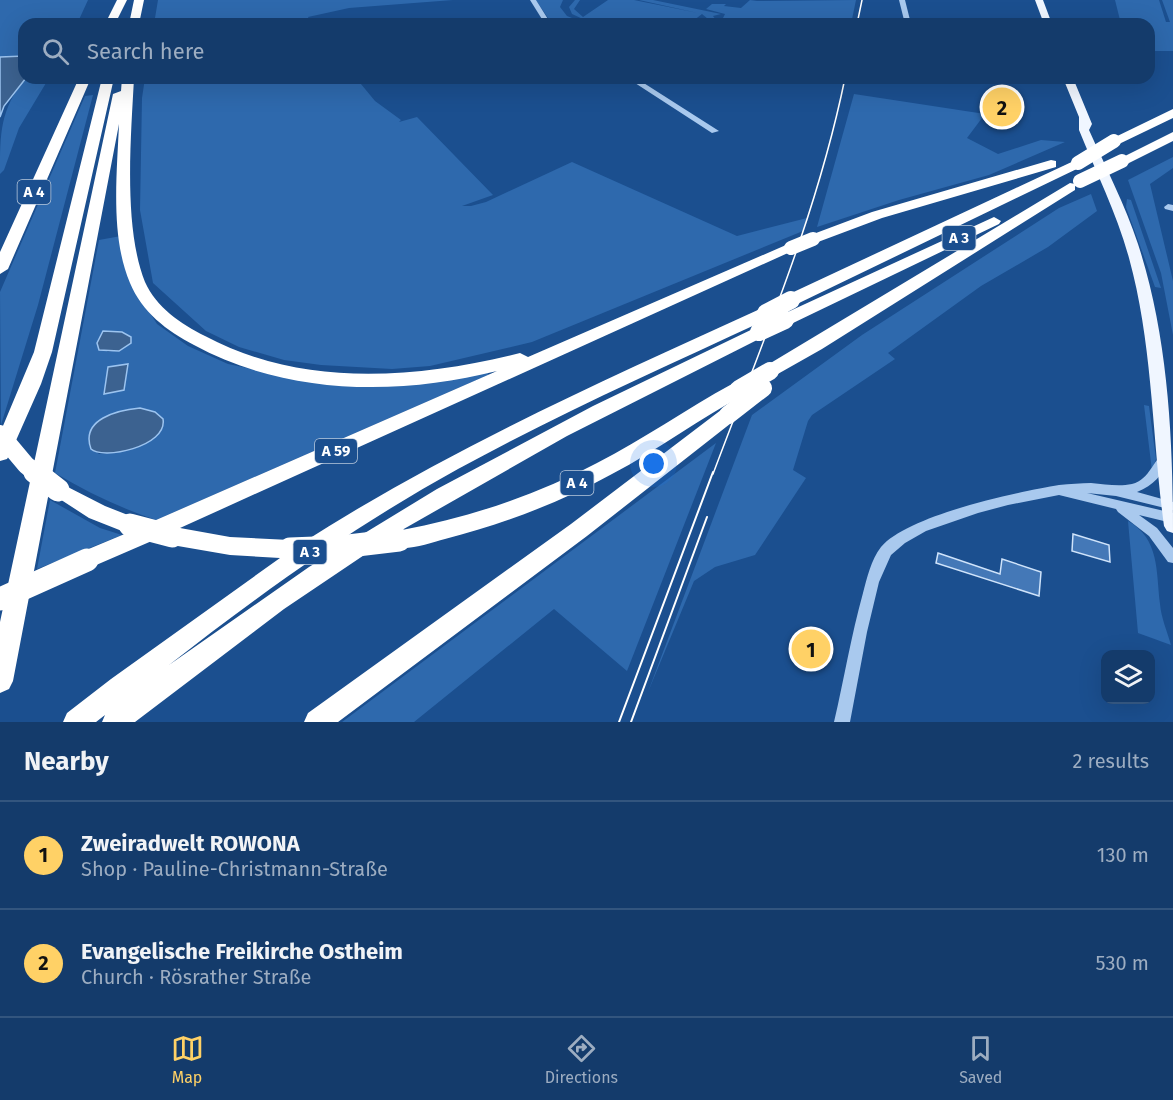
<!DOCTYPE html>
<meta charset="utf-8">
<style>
:root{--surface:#143b6b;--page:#1d4271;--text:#f1f3f6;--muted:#9dadc1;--line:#33557e;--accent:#ffd166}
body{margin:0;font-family:"Fira Sans",sans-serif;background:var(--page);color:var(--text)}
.controls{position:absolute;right:18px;bottom:18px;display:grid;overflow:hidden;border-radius:12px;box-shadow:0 6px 24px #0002}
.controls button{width:54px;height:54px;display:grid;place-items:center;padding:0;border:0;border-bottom:2px solid var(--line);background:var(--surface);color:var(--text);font:30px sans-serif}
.you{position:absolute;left:654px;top:464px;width:21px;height:21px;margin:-15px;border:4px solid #fff;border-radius:50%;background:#1a73e8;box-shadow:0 0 0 9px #1a73e833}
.badge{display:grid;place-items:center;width:39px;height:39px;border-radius:50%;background:var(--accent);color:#111;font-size:20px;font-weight:700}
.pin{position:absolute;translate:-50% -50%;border:3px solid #fff;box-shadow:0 2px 6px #0006}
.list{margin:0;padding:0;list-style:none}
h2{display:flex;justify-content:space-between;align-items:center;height:78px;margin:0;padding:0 24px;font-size:26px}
h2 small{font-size:20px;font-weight:400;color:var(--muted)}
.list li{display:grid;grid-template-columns:39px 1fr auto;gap:18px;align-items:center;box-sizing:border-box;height:108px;padding:0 24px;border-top:2px solid var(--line)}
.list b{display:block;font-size:22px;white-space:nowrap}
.list p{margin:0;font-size:20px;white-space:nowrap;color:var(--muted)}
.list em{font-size:20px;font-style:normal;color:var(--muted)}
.icon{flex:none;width:33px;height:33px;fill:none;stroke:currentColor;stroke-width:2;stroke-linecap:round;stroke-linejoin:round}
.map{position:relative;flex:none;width:1173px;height:722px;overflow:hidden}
.search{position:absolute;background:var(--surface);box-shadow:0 6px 24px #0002;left:18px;right:18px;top:18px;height:66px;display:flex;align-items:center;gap:15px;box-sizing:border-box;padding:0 21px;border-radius:18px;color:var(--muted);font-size:22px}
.sheet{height:294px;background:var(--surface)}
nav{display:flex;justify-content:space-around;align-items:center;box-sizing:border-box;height:84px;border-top:2px solid var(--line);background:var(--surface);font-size:16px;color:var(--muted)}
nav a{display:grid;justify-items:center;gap:3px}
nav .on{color:var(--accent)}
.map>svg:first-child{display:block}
.green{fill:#2e69ad;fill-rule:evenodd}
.water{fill:#3c6290;stroke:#9cc4f0;stroke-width:1.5}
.building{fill:#4478b7;stroke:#cfe3fa;stroke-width:1.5}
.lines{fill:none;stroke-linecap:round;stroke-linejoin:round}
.minor{fill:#a9c9ee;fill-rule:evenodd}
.major{fill:#f0f6ff;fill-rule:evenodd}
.highway{fill:#fff;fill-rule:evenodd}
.tram-far1{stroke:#fff;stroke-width:1.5}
.tram{stroke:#fff;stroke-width:2}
.highway-bridge-far2{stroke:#fff;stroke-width:14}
.highway-bridge-far1{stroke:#fff;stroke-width:18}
.highway-bridge{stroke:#fff;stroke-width:23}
.labels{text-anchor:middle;stroke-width:4.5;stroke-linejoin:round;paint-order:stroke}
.shield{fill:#1b4f8f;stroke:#bbcadd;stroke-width:1.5}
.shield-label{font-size:15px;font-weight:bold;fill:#fff}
</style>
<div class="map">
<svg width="1173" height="722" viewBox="0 0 1173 722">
<rect width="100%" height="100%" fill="#1b4f8f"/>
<path class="green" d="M0 0H88L77 24H24V56L0 57Z
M158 0H453L349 8 308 17 311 24H154Z
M536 0H563L560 7 567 16 587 24H552Z
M575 0H580L574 9 583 17 608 0H634L698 13 639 0H653L721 14 713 16 719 24H714L702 14 689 24H617L588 18 613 24 585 20 572 14 569 7Z
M750 0 757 1 856 0 851 24H724L722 20 725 14 706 9 712 4H726L724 6 741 8Z
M1115 0H1159L1166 22H1170L1162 0H1173V51H1149V24H1121Z
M26 78H49L19 128 4 170 0 174C0 133 0 109 26 78Z
M145 78H356L375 101 401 120 399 122 417 117 493 195 462 206H471L486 202 572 162 737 236 807 218 803 231 532 342 430 366 392 369 321 365 284 360 239 347 206 331 153 283 140 210 142 98Z
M854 94 985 114 967 138 998 154 1041 140 1065 142 989 175 899 200 817 227Z
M93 95 38 305 1 425 0 292 85 96Z
M1173 157V168L1150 184 1173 281V335L1161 273 1128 180Z
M1091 194 1097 211 1048 247 981 286 888 353 895 359 812 415 808 421 793 470 806 478 755 555 715 567 694 581 648 692 752 415 862 335 1059 208Z
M1127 199 1131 200 1161 288 1155 287 1126 207Z
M121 236 141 299 157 324 188 346 228 364 321 383 488 371V375L156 520C120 508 87 492 55 473L99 240ZM103 331 126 333 125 348 108 352 97 343ZM140 408 155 412 164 423C160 445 119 453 99 454L89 446 94 425Z
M1144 405 1149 406 1156 459 1152 471Z
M716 443 627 671 554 609 414 722H342Z
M50 500 100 528 122 535 37 569Z
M1128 521C1160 539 1156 572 1160 604 1161 617 1167 631 1171 645L1138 633Z"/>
<path class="water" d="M24 56 26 78 4 106 0 117V57Z
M103 331 122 332 131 337V343L119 351 99 350 97 343Z
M128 364 124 390 104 394 108 367Z
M140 408 155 412 163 419C168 447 102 460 91 449 80 419 118 410 140 408Z"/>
<path class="building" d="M982 100 1007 104 1006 113 981 109Z
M1073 534 1109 545 1110 562 1072 551Z
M938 553 1000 574 1002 559 1041 572 1039 596 936 563Z"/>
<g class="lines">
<path class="minor" d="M530 0H536L551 24H545Z
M899 0H905L911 24H905Z
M618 78 639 80 719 131 712 133 635 83Z
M1168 204 1173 205V211L1165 209 1164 207Z
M1164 455 1168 456 1170 459C1162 475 1154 485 1137 492L1173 502V510L1116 496 1087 493 1173 513 1172 523 1139 515 1157 528 1173 548V563L1168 562 1149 536 1118 512 1116 509 1059 495 1008 505 978 513 926 531 905 543 891 555 879 582 867 632 850 722H834C844 679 851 636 863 593 867 578 871 560 881 547 908 515 1017 492 1059 485 1070 484 1081 483 1091 483 1105 484 1118 487 1132 484 1151 479 1153 458 1164 455Z"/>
<path class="major" d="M1035 0H1043L1052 24H1044Z
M1063 78H1073L1092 124 1089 130C1106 168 1125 205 1138 244 1168 336 1173 437 1173 533L1167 531 1164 526C1152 437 1153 345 1129 258 1117 214 1096 172 1079 130V117Z"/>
<path class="highway" d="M117 0H127L115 24H105Z
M134 0H144L139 24H129Z
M79 78H91L8 269 0 274V252Z
M102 78H114L52 352 41 384 10 454 7 459 0 461V433L34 352Z
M122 78H134C131 137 123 227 145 282 156 307 181 324 205 336 303 388 415 379 520 353L528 357 786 245H796L799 248 180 528 230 537 290 540 299 545C445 451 602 381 760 309L766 308 774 313 772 317C667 366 560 413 458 469 356 525 260 594 169 665L309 567 437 489 593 406 759 326 765 328 768 332 765 336 567 436 402 530C471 517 536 495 597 463 644 439 686 409 732 384H746L748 389 746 394C700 418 658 450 612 474 559 503 503 524 445 539 429 543 407 552 391 546L388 539 284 609 135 722H102L105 715 96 722H63L67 713 111 679 280 558 230 555 172 545 164 542 161 537 87 569 79 567 76 560 79 553 127 533 89 518 49 492 13 681 9 689 0 693V622L113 94 121 91ZM119 124C117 174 110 236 130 283 142 312 167 331 194 345 286 395 398 396 497 371L140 527 138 519 105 506 58 482 50 485Z
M1173 109V118L1119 144 1114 145 1107 141Z
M1173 132V141L1127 164H1117L1115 161Z
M1078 159 1085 163 1083 166 797 304 791 305 783 300 785 296Z
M1051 160 1056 161V167L882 218 818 242H808L805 239 808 236 872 212Z
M1070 183 1075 184V190L822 349 776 375H764L761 371 764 367Z
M994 217 1001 221 999 224 791 324 785 325 776 320 779 316Z
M728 408 735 410 738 415 735 420 587 536 338 722H304L308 713 571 524 721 410Z"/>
<path class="tram-far1" d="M857 24 862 0
M713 474C762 343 817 215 845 78"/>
<path class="tram" d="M619 722 713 472
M631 722 707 517"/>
<path class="highway-bridge-far2" d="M1078 163 1114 141
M1080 181 1122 161
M791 248 813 239"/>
<path class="highway-bridge-far1" d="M766 313 791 300
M759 332 785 320
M739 389 770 371
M728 415 763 388
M0 434 26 465 37 474"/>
<path class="highway-bridge" d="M35 472 58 490
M130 525 172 536
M290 549 340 547 399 540
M0 599 87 560"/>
</g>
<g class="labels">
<g class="shield">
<rect x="17.5" y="180" width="33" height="24" rx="4.5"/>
<rect x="942.5" y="226" width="33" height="24" rx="4.5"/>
<rect x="315" y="439" width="42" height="24" rx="4.5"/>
<rect x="560.5" y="471" width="33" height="24" rx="4.5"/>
<rect x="293.5" y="540" width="33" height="24" rx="4.5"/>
</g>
<g class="shield-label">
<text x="34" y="197">A 4</text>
<text x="959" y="243">A 3</text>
<text x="336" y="456">A 59</text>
<text x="577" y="488">A 4</text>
<text x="310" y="557">A 3</text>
</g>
</g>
</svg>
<div class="controls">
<button><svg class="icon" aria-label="layers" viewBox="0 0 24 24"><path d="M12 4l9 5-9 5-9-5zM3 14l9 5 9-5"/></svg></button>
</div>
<div class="you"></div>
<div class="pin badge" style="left:811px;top:649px">1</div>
<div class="pin badge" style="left:1002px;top:107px">2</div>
<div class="search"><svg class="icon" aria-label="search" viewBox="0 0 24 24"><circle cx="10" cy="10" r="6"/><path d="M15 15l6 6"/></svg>Search here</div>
</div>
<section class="sheet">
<h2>Nearby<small>2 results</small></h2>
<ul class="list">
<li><span class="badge">1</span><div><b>Zweiradwelt ROWONA</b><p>Shop · Pauline-Christmann-Straße</p></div><em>130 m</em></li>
<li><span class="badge">2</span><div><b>Evangelische Freikirche Ostheim</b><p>Church · Rösrather Straße</p></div><em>530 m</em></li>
</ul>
</section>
<nav>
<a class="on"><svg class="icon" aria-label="map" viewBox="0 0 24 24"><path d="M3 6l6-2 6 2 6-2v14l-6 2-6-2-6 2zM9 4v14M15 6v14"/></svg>Map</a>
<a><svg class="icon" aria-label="directions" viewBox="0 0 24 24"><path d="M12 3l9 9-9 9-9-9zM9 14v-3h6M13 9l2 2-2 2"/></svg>Directions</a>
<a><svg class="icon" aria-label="saved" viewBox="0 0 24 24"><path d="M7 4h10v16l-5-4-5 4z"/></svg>Saved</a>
</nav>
